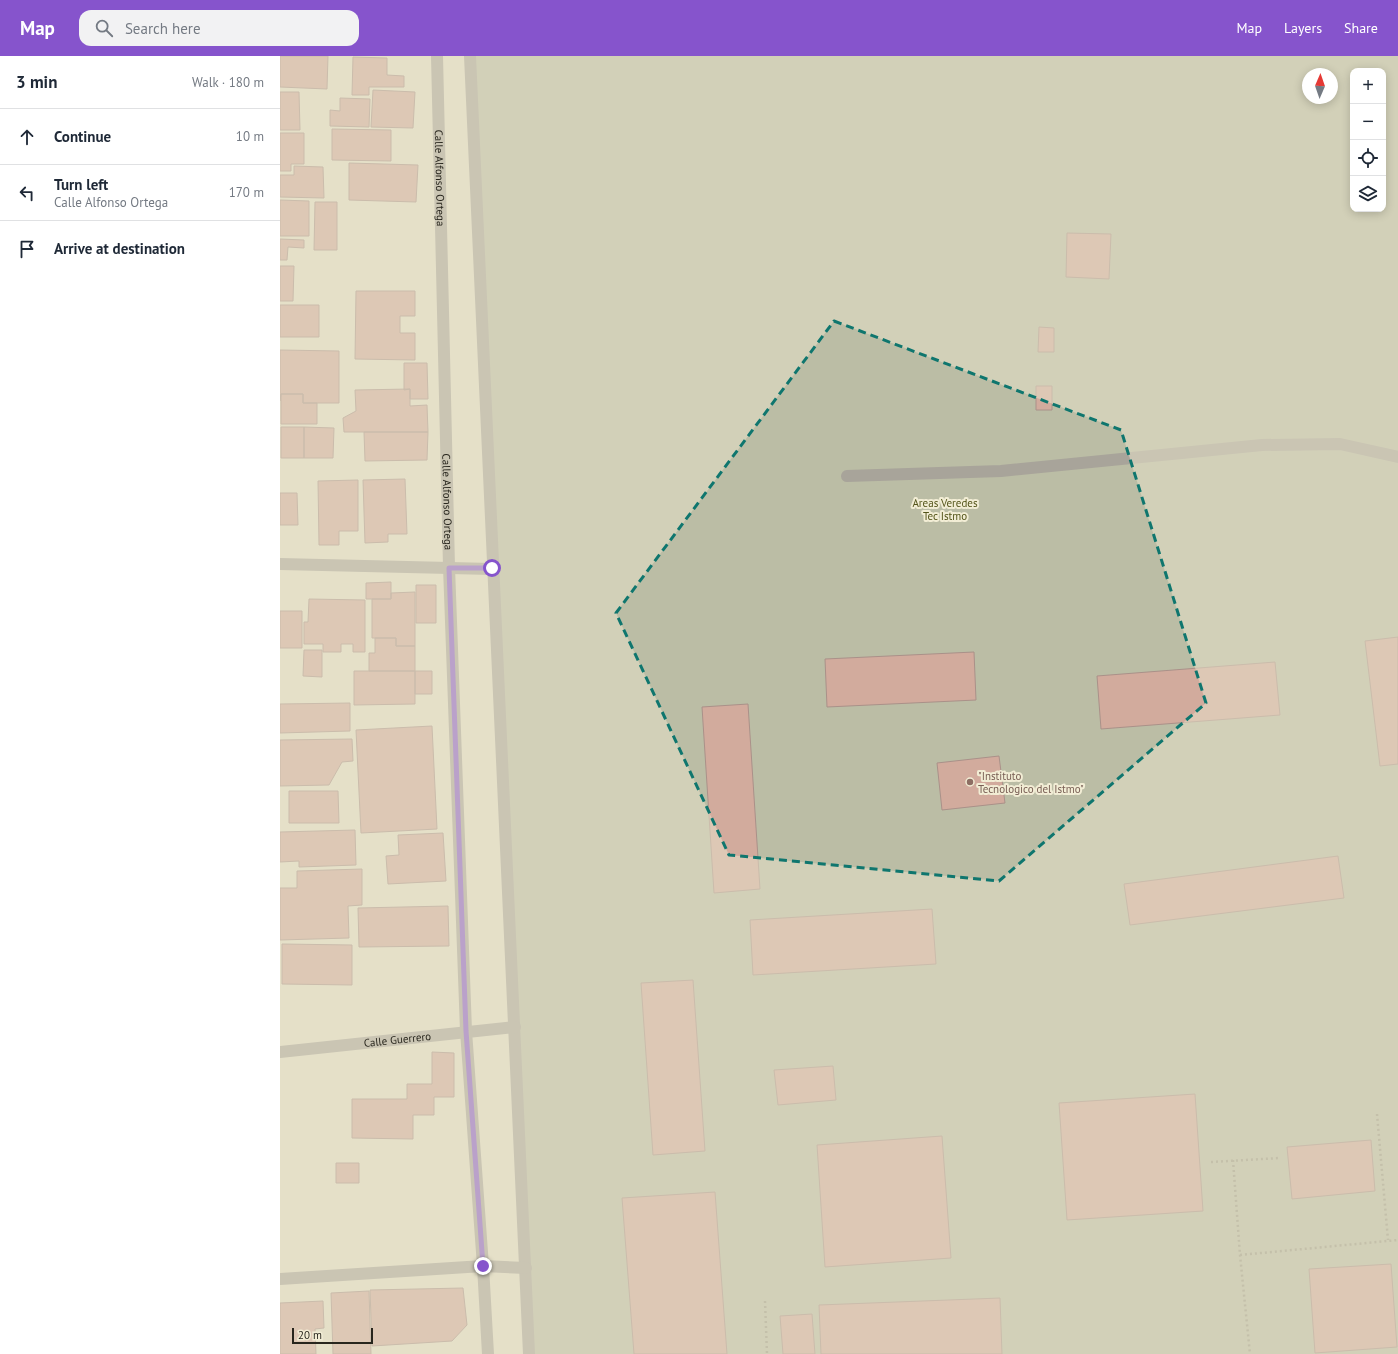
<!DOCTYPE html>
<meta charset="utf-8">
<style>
:root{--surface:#fff;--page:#f2f2f3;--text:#1f2937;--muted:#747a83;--line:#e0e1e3;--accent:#8654cc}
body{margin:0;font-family:"PT Sans",sans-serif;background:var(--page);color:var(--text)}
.controls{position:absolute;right:12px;top:12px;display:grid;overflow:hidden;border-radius:8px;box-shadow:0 2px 10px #0003}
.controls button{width:36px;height:36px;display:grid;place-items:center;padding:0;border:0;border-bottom:1px solid var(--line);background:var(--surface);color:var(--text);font:20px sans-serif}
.compass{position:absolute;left:1022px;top:12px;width:36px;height:36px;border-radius:50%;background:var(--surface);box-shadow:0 2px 10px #0003;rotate:2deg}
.scale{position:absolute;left:12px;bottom:10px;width:81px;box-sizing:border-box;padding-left:4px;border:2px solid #28261d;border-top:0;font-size:11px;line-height:14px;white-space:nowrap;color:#28261d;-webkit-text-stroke:3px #f2edd5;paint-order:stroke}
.stop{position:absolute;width:12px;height:12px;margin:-9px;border:3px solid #8654cc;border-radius:50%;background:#fff}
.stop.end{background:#8654cc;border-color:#fff;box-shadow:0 1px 4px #0008}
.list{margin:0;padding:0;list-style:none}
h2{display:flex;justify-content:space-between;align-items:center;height:52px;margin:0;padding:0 16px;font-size:17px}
h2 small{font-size:13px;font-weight:400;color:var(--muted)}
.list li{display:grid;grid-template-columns:26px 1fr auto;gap:12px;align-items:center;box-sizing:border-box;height:56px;padding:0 16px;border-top:1px solid var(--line)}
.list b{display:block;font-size:15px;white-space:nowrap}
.list p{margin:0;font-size:13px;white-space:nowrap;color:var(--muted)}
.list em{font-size:13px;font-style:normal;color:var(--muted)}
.icon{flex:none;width:22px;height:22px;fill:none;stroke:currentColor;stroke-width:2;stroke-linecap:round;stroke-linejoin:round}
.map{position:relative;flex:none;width:1118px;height:1298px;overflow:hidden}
header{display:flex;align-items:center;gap:24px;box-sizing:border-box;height:56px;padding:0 20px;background:var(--accent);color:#fff}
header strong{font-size:19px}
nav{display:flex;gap:22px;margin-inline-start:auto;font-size:14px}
.search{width:280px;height:36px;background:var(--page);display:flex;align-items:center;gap:10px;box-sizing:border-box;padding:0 14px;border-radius:12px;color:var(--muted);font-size:15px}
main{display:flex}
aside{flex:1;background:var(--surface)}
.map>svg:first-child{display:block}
.green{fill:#bbbda5;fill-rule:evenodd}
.building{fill:#d2ab9d;stroke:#aa9189}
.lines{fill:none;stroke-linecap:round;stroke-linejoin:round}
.path{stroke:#9c9986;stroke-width:2.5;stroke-dasharray:2 3;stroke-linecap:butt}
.minor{stroke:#a8a49a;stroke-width:12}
.route{stroke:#8654cc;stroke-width:5}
.marked{fill:none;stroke:#0f766e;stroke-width:3;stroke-dasharray:8 5;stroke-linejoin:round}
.education-dot{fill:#8d6e63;stroke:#f2edd5;stroke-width:1.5}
.labels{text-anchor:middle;stroke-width:4;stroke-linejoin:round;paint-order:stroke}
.street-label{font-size:11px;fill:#28261d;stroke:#f2edd5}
.park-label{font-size:11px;fill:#535419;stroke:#f2edd5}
.education-label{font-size:11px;fill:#785e54;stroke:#f2edd5;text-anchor:start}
</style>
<header>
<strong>Map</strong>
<div class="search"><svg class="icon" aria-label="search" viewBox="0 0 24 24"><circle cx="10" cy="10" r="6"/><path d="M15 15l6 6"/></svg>Search here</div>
<nav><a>Map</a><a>Layers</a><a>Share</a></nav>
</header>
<main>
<aside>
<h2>3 min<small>Walk · 180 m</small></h2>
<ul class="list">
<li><svg class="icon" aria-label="ahead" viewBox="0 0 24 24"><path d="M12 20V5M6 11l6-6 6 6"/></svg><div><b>Continue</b></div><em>10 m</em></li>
<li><svg class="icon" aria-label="left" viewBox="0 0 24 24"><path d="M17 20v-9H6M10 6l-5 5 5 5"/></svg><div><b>Turn left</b><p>Calle Alfonso Ortega</p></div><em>170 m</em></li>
<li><svg class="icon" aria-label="arrive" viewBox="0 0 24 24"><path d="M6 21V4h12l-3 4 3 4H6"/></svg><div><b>Arrive at destination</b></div></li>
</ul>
</aside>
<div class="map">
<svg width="1118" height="1298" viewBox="0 0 1118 1298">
<rect width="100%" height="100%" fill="#e5e0c8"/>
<path class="green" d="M190 0H1118V1298H251ZM1073 15H1103V153H1073ZM1028 18H1052V42H1028Z"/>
<path class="building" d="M0 0H48L47 33 0 31Z
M73 1 107 2V19L124 20V31H89V39H72Z
M93 34 135 36 133 72 91 71Z
M0 36H19L20 74H0Z
M60 42 90 43 89 71 50 70V54L60 55Z
M52 73 111 74V105L52 104Z
M0 77H24V108H11V115H0Z
M69 107 138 109 136 146 69 144Z
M14 110 43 111 44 142 0 141V119H14Z
M0 144 29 145V180H0Z
M35 146H57V194H34Z
M787 177 831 178 829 223 786 221Z
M0 183 24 184V192L8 191 7 204H0Z
M0 210H14L13 245H0Z
M76 235H135V260H120V277H135V304L75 303Z
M0 249H39V281H0Z
M759 271 774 272V296H758Z
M0 294 59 295V347H23V338H1L0 345Z
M124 307H147L148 343H130V333L124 334Z
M756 330H772V354H756Z
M130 333V350L147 349 148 376H64L63 362 76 355 75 334Z
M1 338H23V347H37V368H1Z
M1 371H24V402H1Z
M24 371 54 372 53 402H24Z
M84 376H148L147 404 85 405Z
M125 423 127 478H108V486L85 487 83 424Z
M78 424V475H59V489H39L38 425Z
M0 437H17L18 469H0Z
M111 526V543H86V527Z
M136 529H156V567H136Z
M135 536V590H116V582H92V543H111V537Z
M29 543 85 544V596H73V588H61V596H43V588H24V566H28Z
M0 555H22V592H0Z
M1118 581V708L1100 710 1085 585Z
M95 582H116V590H135V615H89V597H95Z
M24 594H42V621L23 620Z
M694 596 696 644 547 651 545 603Z
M995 606 1000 659 821 673 817 620Z
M74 615H135V648L74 649Z
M135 615H152V638H135Z
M70 647V675L0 677V648Z
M468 648 480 833 434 837 422 651Z
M152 670 157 773 81 777 76 674Z
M72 683 73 705 62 706 49 729 0 730V684Z
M719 700 725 747 662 754 657 707Z
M9 735H58L59 767H9Z
M75 774 76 809 19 811V805L0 806V776Z
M163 777 166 825 108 828 106 800 119 799 118 779Z
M1058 800 1064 842 850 869 844 828Z
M82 813V849L68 850 69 882 0 884V832H17V815Z
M168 850 169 890 79 891 78 852Z
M652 853 656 908 473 919 470 864Z
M2 888 72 889V929L2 928Z
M413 924 425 1095 373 1099 361 927Z
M152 996 174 997V1041H154V1059H133V1083L72 1082V1043H127V1028H152Z
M553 1010 556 1044 498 1049 494 1014Z
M915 1038 923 1155 787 1164 779 1047Z
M662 1080 671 1202 545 1211 537 1089Z
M1091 1084 1095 1135 1012 1143 1007 1091Z
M56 1107H79V1127H56Z
M435 1136 447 1298H354L342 1142Z
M1111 1208 1117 1291 1035 1297 1029 1213Z
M183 1232 187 1269 172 1285 92 1290 90 1234Z
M89 1235 91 1298H53L51 1237Z
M720 1242 722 1298H541L539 1249Z
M43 1245 44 1272 35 1273 36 1298H0V1247Z
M532 1258 535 1298H503L500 1260Z"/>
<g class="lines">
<path class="path" d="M1097 1058 1108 1184
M953 1104 960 1199 970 1298
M931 1106 1000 1102
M960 1199 1118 1184
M485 1245 487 1298"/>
<g class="minor">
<path id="s1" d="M157 0 169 511 186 975 203 1210 208 1298"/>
<path d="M190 0 249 1298"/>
<path d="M567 420 721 415 982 389 1060 388 1118 401"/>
<path d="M0 508 212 513"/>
<path id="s2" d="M0 996 235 971"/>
<path d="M0 1223 203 1210 246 1212"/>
</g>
</g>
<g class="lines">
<path class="route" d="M203 1210 186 975 169 512H212"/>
</g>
<path d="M0 0H1118V1298H0ZM554 265 841 374 926 647 719 825 449 799 336 557Z" fill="#e5e0c8" fill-opacity=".55" fill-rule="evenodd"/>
<path class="marked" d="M554 265 841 374 926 647 719 825 449 799 336 557Z"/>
<circle class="education-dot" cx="690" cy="726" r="4"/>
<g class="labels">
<g class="street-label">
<text dy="4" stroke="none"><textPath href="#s1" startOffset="122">Calle Alfonso Ortega</textPath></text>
<text dy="4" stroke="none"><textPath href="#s1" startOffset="446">Calle Alfonso Ortega</textPath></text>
<text dy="4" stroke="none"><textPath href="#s2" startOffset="118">Calle Guerrero</textPath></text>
</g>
<g class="park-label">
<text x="665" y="451">Areas Veredes<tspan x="665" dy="13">Tec Istmo</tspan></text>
</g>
<g class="education-label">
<text x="698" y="724">"Instituto<tspan x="698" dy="13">Tecnologico del Istmo"</tspan></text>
</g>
</g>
</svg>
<div class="controls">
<button>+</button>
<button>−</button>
<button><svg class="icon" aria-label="locate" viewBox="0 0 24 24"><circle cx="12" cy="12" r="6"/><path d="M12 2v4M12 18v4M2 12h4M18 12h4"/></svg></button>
<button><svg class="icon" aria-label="layers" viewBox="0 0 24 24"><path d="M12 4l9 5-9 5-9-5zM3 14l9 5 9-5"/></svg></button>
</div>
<svg class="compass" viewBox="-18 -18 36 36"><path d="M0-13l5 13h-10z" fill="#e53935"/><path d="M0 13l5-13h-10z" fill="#747a83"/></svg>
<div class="scale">20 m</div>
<div class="stop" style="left:212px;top:512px"></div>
<div class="stop end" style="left:203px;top:1210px"></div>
</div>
</main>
